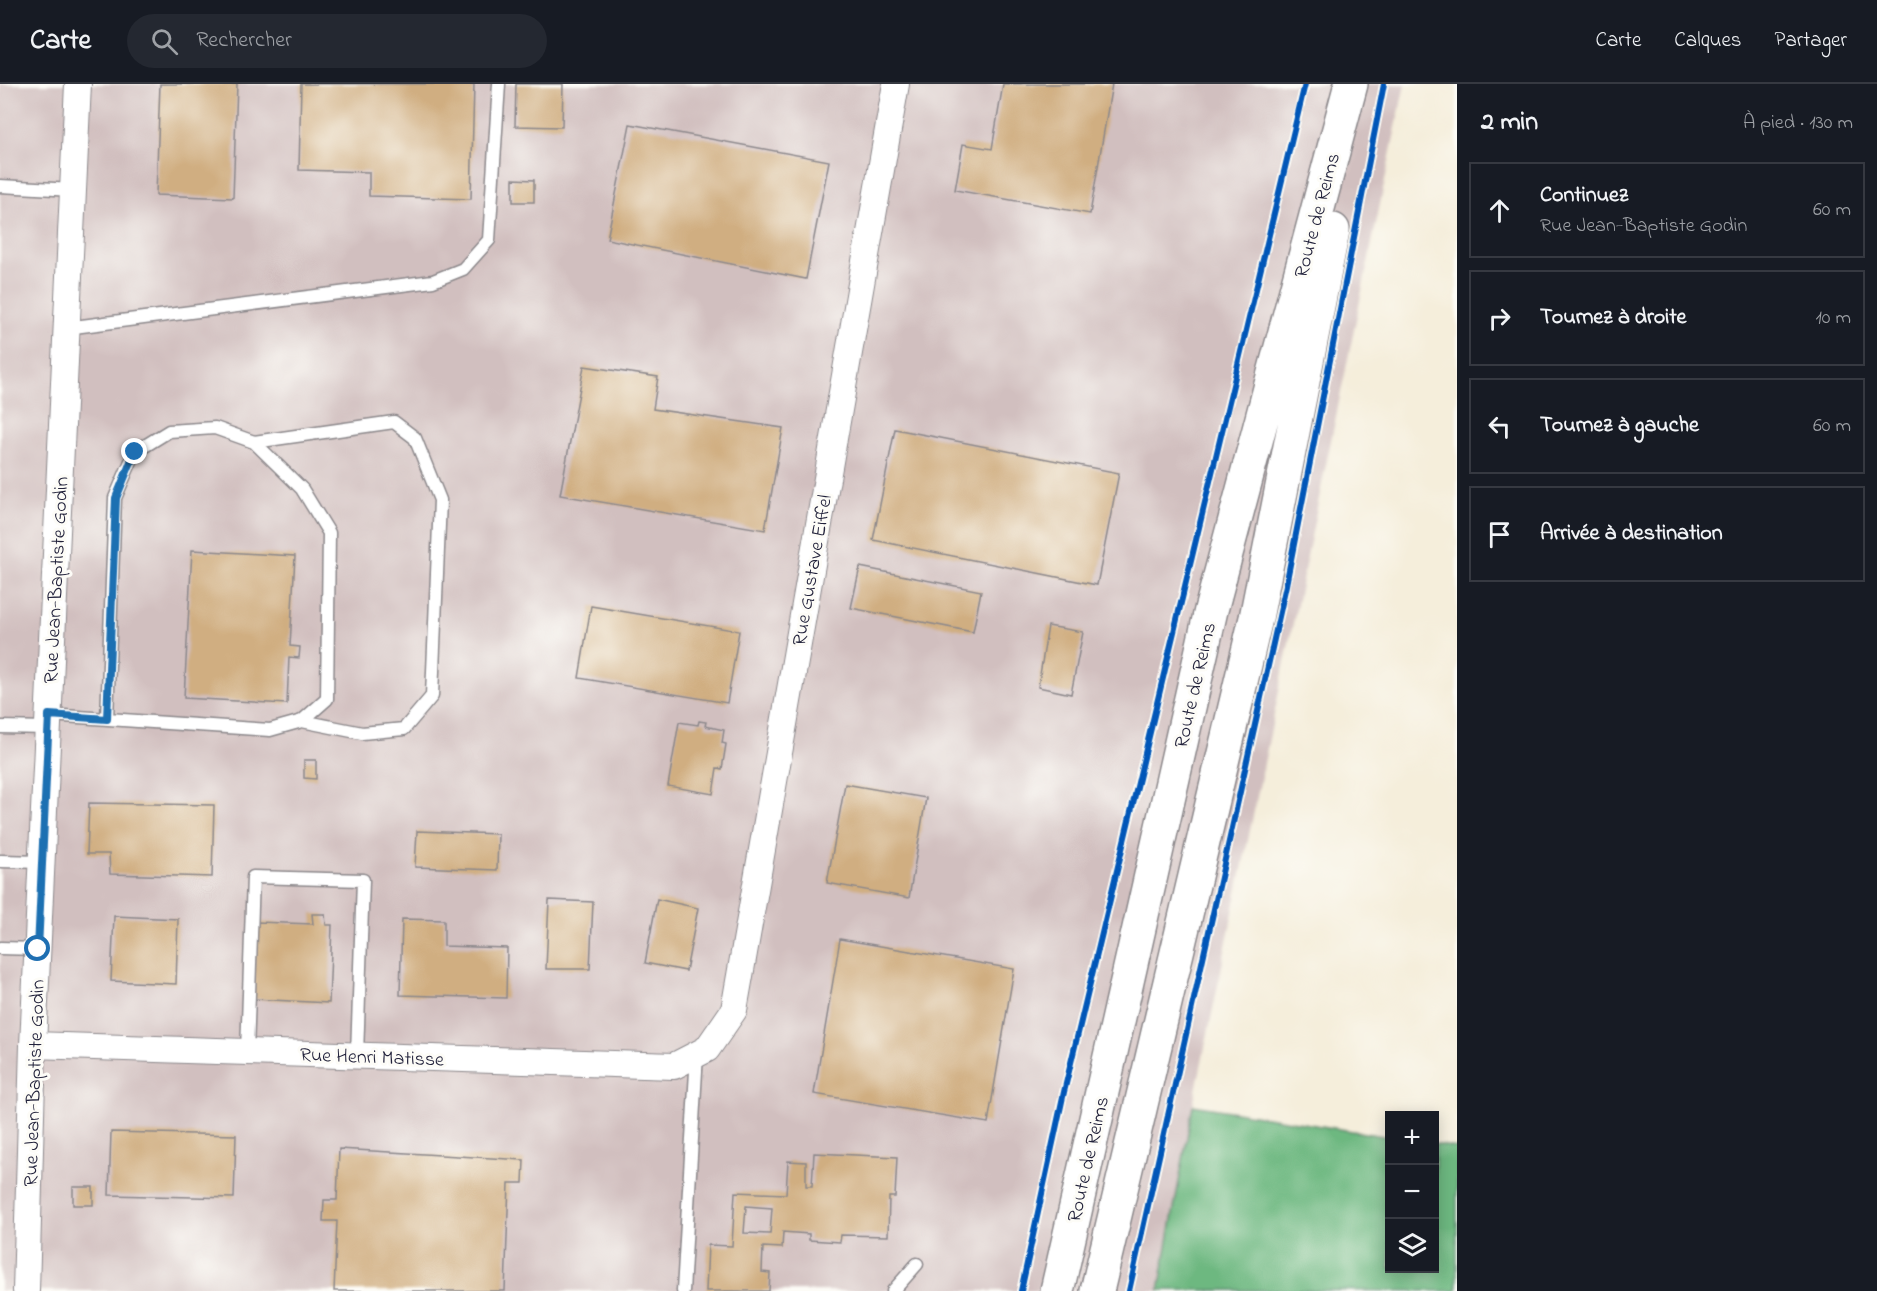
<!DOCTYPE html>
<html lang="fr">
<meta charset="utf-8">
<style>
:root{--surface:#171b24;--page:#242831;--text:#f1f3f6;--muted:#9ea1a6;--line:#363941}
body{margin:0;font-family:"Indie Flower",sans-serif;background:var(--page);color:var(--text)}
.controls{position:absolute;right:18px;bottom:18px;display:grid;overflow:hidden;border-radius:0px;box-shadow:0 3px 15px #0003}
.controls button{width:54px;height:54px;display:grid;place-items:center;padding:0;border:0;border-bottom:2px solid var(--line);background:var(--surface);color:var(--text);font:30px sans-serif}
.stop{position:absolute;width:18px;height:18px;margin:-14px;border:4px solid #1f6fb2;border-radius:50%;background:#fff}
.stop.end{background:#1f6fb2;border-color:#fff;box-shadow:0 2px 6px #0008}
.list{margin:0;padding:0;list-style:none}
h2{display:flex;justify-content:space-between;align-items:center;height:78px;margin:0;padding:0 24px;font-size:26px}
h2 small{font-size:20px;font-weight:400;color:var(--muted)}
.list li{display:grid;grid-template-columns:39px 1fr auto;gap:18px;align-items:center;box-sizing:border-box;height:96px;margin:0 12px 12px;padding:0 12px;border:2px solid var(--line);border-radius:0px}
.list b{display:block;font-size:22px;white-space:nowrap}
.list p{margin:0;font-size:20px;white-space:nowrap;color:var(--muted)}
.list em{font-size:20px;font-style:normal;color:var(--muted)}
.icon{flex:none;width:33px;height:33px;fill:none;stroke:currentColor;stroke-width:2;stroke-linecap:round;stroke-linejoin:round}
.map{position:relative;flex:none;width:1457px;height:1207px;overflow:hidden}
header{display:flex;align-items:center;gap:36px;box-sizing:border-box;height:84px;padding:0 30px;background:var(--surface);border-bottom:2px solid var(--line)}
header strong{font-size:28px}
nav{display:flex;gap:33px;margin-inline-start:auto;font-size:21px}
.search{width:420px;height:54px;background:var(--page);display:flex;align-items:center;gap:15px;box-sizing:border-box;padding:0 21px;border-radius:33px;color:var(--muted);font-size:22px}
main{display:flex}
aside{flex:1;background:var(--surface)}
.map>svg:first-child{display:block}
.industrial{fill:#d1bfbf}
.forest{fill:#6db880;stroke:#486d5e;stroke-width:1.5}
.building{fill:#d0ae81;fill-rule:evenodd}
.lines{fill:none;stroke-linecap:round;stroke-linejoin:round}
.service-casing{stroke:#8c888b;stroke-width:15}
.minor-casing{stroke:#8c888b;stroke-width:28}
.primary-casing{stroke:#8c888b;stroke-width:36}
.service{stroke:#fff;stroke-width:12}
.minor{stroke:#fff;stroke-width:26}
.primary{stroke:#fff;stroke-width:33}
.cycleway-casing{stroke:#fdfcf7;stroke-width:10}
.cycleway{stroke:#0057b8;stroke-width:6}
.route{stroke:#1f6fb2;stroke-width:8}
.labels{text-anchor:middle;stroke-width:6;stroke-linejoin:round;paint-order:stroke}
.street-label{font-size:20px;fill:#22223b;stroke:#fdfcf7}
</style>
<header>
<strong>Carte</strong>
<div class="search"><svg class="icon" aria-label="search" viewBox="0 0 24 24"><circle cx="10" cy="10" r="6"/><path d="M15 15l6 6"/></svg>Rechercher</div>
<nav><a>Carte</a><a>Calques</a><a>Partager</a></nav>
</header>
<main>
<div class="map">
<svg width="1457" height="1207" viewBox="0 0 1457 1207">
<rect width="100%" height="100%" fill="#fdfcf7"/>
<filter id="ink" filterUnits="userSpaceOnUse"><feTurbulence type="fractalNoise" baseFrequency=".0167" numOctaves="2"/><feDisplacementMap in="SourceGraphic" scale="12" xChannelSelector="R" yChannelSelector="G"/><feConvolveMatrix kernelMatrix="1 2 1 2 8 2 1 2 1" color-interpolation-filters="sRGB"/></filter>
<filter id="wash" filterUnits="userSpaceOnUse"><feTurbulence type="fractalNoise" baseFrequency=".008" numOctaves="4" result="noise"/><feDisplacementMap in="SourceGraphic" scale="24" xChannelSelector="R" yChannelSelector="G"/><feGaussianBlur stdDeviation="1.35" result="paint"/><feColorMatrix in="noise" values="0 0 0 0 0 0 0 0 0 0 0 0 0 0 0 0 0 1.4 0 .05"/><feComposite in="paint" operator="in"/></filter>
<g filter="url(#wash)">
<rect width="100%" height="100%" fill="#f5eedb"/>
<path class="industrial" d="M0 0H1405L1193 1021 1159 1207H0Z"/>
<path class="forest" d="M1193 1021 1389 1053 1390 1184H1434L1435 1060 1457 1064V1207L1159 1206Z"/>
<g id="blocks">
<path class="building" d="M160 0H237L233 114 156 111Z
M301 0H474L471 115 369 112V88L299 86Z
M516 0H563L562 43 515 42Z
M1003 0H1112L1090 130 955 106 963 60 992 65Z
M630 40 829 77 806 195 607 155Z
M513 95 534 96V118H513Z
M584 282 658 293 653 325 783 344 765 446 560 411Z
M895 345 1119 389 1097 501 873 456Z
M192 466 295 472 290 562 300 563 299 574 289 573 287 620 184 614Z
M860 483 981 507 973 548 851 524Z
M591 522 739 547 727 619 579 594Z
M1048 542 1083 548 1071 610 1038 603Z
M699 637 706 638 705 642 724 646 722 659 726 660 722 685 717 684 713 710 668 702 679 638 698 641Z
M304 676H316V695L304 694Z
M845 700 926 714 909 814 827 799Z
M89 719 214 721 212 793 110 790 109 770H87Z
M417 747 498 750 497 786 415 783Z
M657 815 698 824 686 887 645 879Z
M549 816 593 818 590 885H546Z
M312 830H325L326 841H332L329 919 253 915 256 838 313 840Z
M114 832 178 835 176 900 111 897Z
M402 835 444 836V862L507 864 506 914 400 911Z
M840 855 1014 885 988 1039 814 1010Z
M111 1048 236 1051 234 1114 109 1111Z
M339 1065 524 1076 523 1099H509L505 1207H334L337 1137H323L324 1116H337Z
M814 1069 897 1073 895 1113H889L888 1152 841 1151 840 1158 809 1156V1150L783 1148 782 1164 763 1163 762 1188 770 1189 769 1207H706L708 1161 732 1162 735 1108 786 1110 788 1077 806 1078V1102H812ZM746 1122 772 1124 770 1150 744 1149Z
M73 1103H93V1121H73Z"/>
</g>
</g>
<g filter="url(#ink)">
<use href="#blocks" fill-opacity="0" stroke="#8c888b" stroke-width="1.5"/>
<g class="lines">
<defs>
<path id="service" d="M0 102 73 106
M66 244 433 197 463 185 489 156 499 0
M254 358 394 338 415 354 440 416 432 612 404 645 362 649 302 637
M49 631 270 646 302 637 327 615 329 449 302 405 254 358 215 344 169 347 135 368 115 414 107 635
M0 643 48 644
M0 777 42 778
M0 864 38 865
M247 968 253 793 363 796 357 971
M683 1207 697 970
M893 1207 917 1180"/>
<path id="minor" d="M33 961 674 982 707 965 734 926 896 0
M26 1207 33 961 78 0"/>
<path id="primary" d="M1057 1207 1211 526 1351 0
M1097 1207 1256 534 1333 146"/>
</defs>
<use href="#service" class="service-casing"/>
<use href="#minor" class="minor-casing"/>
<use href="#primary" class="primary-casing"/>
<use href="#service" class="service"/>
<use href="#minor" class="minor"/>
<use href="#primary" class="primary"/>
<defs>
<path id="cycleway" d="M1021 1207 1064 1008 1305 0
M1129 1207 1286 501 1384 0"/>
</defs>
<use href="#cycleway" class="cycleway-casing"/>
<use href="#cycleway" class="cycleway"/>
</g>
</g>
<g class="lines" filter="url(#ink)">
<path class="route" d="M38 865 49 631 107 635 116 414 135 368"/>
</g>
<g class="labels">
<g class="street-label">
<text transform="translate(1316 131) rotate(-75)" y="7">Route de Reims</text>
<text transform="translate(811 486) rotate(-80)" y="7">Rue Gustave Eiffel</text>
<text transform="translate(55 496) rotate(-87)" y="7">Rue Jean-Baptiste Godin</text>
<text transform="translate(1194 601) rotate(-77)" y="7">Route de Reims</text>
<text transform="translate(372 972) rotate(2)" y="7">Rue Henri Matisse</text>
<text transform="translate(33 999) rotate(-88)" y="7">Rue Jean-Baptiste Godin</text>
<text transform="translate(1087 1075) rotate(-77)" y="7">Route de Reims</text>
</g>
</g>
</svg>
<div class="controls">
<button>+</button>
<button>−</button>
<button><svg class="icon" aria-label="layers" viewBox="0 0 24 24"><path d="M12 4l9 5-9 5-9-5zM3 14l9 5 9-5"/></svg></button>
</div>
<div class="stop" style="left:38px;top:865px"></div>
<div class="stop end" style="left:135px;top:368px"></div>
</div>
<aside>
<h2>2 min<small>À pied · 130 m</small></h2>
<ul class="list">
<li><svg class="icon" aria-label="ahead" viewBox="0 0 24 24"><path d="M12 20V5M6 11l6-6 6 6"/></svg><div><b>Continuez</b><p>Rue Jean-Baptiste Godin</p></div><em>60 m</em></li>
<li><svg class="icon" aria-label="right" viewBox="0 0 24 24"><path d="M7 20v-9h11M14 6l5 5-5 5"/></svg><div><b>Tournez à droite</b></div><em>10 m</em></li>
<li><svg class="icon" aria-label="left" viewBox="0 0 24 24"><path d="M17 20v-9H6M10 6l-5 5 5 5"/></svg><div><b>Tournez à gauche</b></div><em>60 m</em></li>
<li><svg class="icon" aria-label="arrive" viewBox="0 0 24 24"><path d="M6 21V4h12l-3 4 3 4H6"/></svg><div><b>Arrivée à destination</b></div></li>
</ul>
</aside>
</main>
